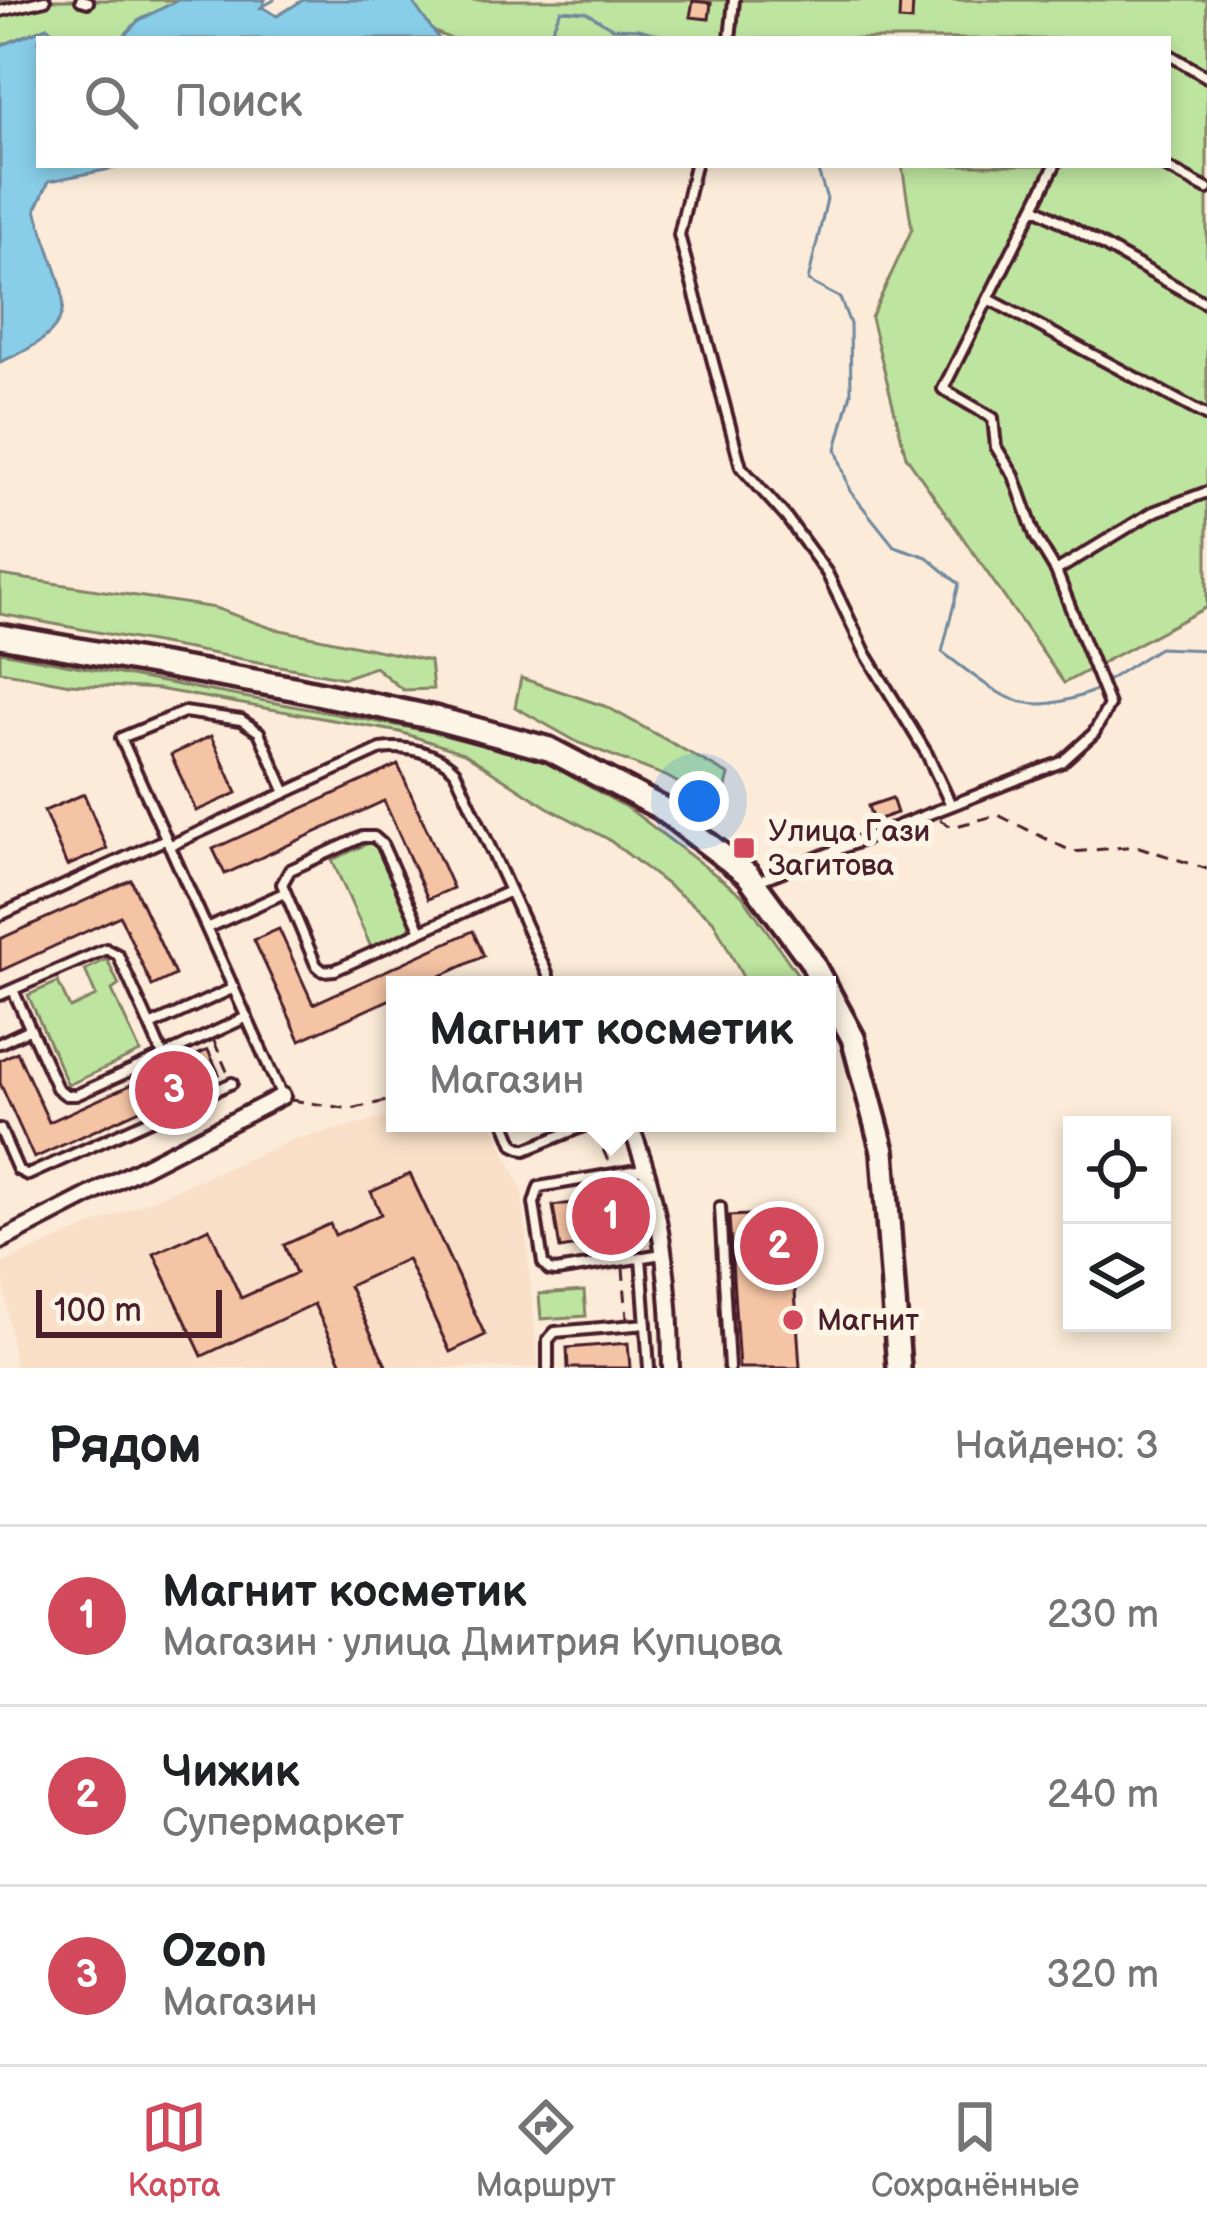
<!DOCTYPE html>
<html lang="ru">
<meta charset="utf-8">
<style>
:root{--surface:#fff;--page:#f2f2f2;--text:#202124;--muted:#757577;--line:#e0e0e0;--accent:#d1495b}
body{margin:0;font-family:"Balsamiq Sans",sans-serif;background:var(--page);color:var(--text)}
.controls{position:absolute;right:36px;bottom:36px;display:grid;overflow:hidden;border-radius:0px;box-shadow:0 6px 18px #0003}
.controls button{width:108px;height:108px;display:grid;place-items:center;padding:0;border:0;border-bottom:3px solid var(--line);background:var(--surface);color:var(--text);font:60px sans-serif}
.scale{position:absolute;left:36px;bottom:30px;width:186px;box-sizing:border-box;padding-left:12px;border:6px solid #4a1f2b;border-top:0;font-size:33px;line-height:42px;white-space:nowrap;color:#4a1f2b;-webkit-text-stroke:9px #fcf5e5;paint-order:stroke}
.you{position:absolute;left:699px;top:801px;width:42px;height:42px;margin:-30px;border:9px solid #fff;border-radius:50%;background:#1a73e8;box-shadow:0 0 0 18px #1a73e833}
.badge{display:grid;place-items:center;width:78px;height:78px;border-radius:50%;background:var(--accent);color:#fff;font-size:39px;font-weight:700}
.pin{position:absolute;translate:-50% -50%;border:6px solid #fff;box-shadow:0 3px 12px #0006}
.popup{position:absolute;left:386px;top:976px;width:450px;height:156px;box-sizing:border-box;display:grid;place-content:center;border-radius:0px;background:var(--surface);filter:drop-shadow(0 3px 9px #0005);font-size:39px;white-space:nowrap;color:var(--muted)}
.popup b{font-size:45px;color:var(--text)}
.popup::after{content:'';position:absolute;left:50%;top:100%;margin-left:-24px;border:24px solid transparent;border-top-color:var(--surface)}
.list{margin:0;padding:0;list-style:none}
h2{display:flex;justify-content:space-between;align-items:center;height:156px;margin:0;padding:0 48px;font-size:51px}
h2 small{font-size:39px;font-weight:400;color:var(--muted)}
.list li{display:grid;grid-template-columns:78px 1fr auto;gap:36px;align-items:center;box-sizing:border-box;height:180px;padding:0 48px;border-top:3px solid var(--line)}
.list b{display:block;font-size:45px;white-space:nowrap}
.list p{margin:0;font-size:39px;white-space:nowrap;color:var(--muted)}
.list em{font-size:39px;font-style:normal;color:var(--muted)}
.icon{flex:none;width:66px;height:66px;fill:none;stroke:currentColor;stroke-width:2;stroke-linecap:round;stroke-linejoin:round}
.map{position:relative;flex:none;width:1207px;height:1368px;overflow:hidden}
.search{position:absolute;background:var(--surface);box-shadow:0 6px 18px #0003;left:36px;right:36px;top:36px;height:132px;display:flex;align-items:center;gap:30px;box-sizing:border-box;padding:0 42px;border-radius:0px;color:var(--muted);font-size:45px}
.sheet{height:696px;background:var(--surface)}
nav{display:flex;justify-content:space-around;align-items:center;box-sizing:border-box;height:168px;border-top:3px solid var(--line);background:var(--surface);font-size:33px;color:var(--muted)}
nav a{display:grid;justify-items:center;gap:6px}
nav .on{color:var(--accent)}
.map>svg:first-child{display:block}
.built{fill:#f9dfc8}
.green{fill:#bee5a0;stroke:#848266;stroke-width:3}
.water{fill:#88cee9;stroke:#6f889d;stroke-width:3}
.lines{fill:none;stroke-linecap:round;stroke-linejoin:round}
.stream{stroke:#6f889d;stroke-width:3}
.building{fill:#f5c4a4;stroke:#4a1f2b;stroke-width:3}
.lane-casing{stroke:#4a1f2b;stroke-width:16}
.street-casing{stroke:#4a1f2b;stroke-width:22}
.secondary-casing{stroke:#4a1f2b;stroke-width:30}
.path{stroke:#4a1f2b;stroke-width:3;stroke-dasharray:12 9;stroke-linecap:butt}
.lane{stroke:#fcf5e5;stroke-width:8}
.street{stroke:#fcf5e5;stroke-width:14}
.secondary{stroke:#fcf5e5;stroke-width:21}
.poi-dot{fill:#d1495b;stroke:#fcf5e5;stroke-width:4.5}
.labels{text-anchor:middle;stroke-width:12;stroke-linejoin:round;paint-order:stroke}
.poi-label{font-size:30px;fill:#4a1f2b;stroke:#fcf5e5;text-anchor:start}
</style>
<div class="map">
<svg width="1207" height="1368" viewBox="0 0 1207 1368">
<rect width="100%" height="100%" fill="#fbebd8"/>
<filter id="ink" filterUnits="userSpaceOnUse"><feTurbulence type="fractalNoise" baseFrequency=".00833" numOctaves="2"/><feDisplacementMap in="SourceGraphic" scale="24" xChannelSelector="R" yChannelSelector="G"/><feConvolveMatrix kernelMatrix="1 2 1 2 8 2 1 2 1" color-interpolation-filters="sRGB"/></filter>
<g filter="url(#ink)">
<path class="built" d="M395 1116V1123H492L522 1190 538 1368H15L1 1264 295 1139Z"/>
<path class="green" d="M0 0H178L138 21 121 39H62L47 27 0 46Z
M411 0H1207V607L1064 683 906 456 871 318 912 229 902 165H1168V39H451L430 30Z
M0 575 215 608 271 628 430 661 433 689 403 690 375 667 344 678 0 614Z
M0 652 433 732 545 762 631 810 742 895 805 985H747L713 920 608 839 547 807 464 753 400 732 158 689 70 684 0 671Z
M521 678 607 707 729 775 721 807 666 776 579 743 515 707Z
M369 843 377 847 411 925 408 930 371 947 332 860Z
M107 959 119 985 112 990 140 1052 68 1085 28 995 58 982 70 1008 96 996 85 970Z
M584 1291 586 1316 541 1319 539 1294Z"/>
<path class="water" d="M178 0H265L262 7 277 16 303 0H411L439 39H121L138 21Z
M47 27 62 39H39V165H131L49 181 36 209C56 287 100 322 0 362V46Z"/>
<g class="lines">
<path class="stream" d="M260 8 274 0
M553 39 552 29 561 10 586 12 612 28 639 29 673 39
M816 165 827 199 808 281 840 298 850 324 851 393 836 449 850 491 894 546 927 557 959 584 942 652C1001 695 1019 721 1094 691
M1107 681 1159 648 1207 650"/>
</g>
<path class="building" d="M900 0 913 1 912 21 899 20Z
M693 1 711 3 709 19 690 17Z
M211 736 237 793 196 811 171 755Z
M398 765 453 888 428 899 384 801 225 874 213 849Z
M84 794 107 849 67 866 44 811Z
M892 798 897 813 873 821 868 806Z
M131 880 175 975 152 986 120 916 0 971V939Z
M279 929 313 1004 473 931 484 956 421 985H395V997L300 1040 254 940Z
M208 1050 219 1074 34 1158 0 1083V1060L17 1052 49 1122Z
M410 1174 485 1335 450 1352 407 1259 349 1286 387 1368H344L314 1304 202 1356 154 1254 209 1228 241 1298 296 1273 284 1245 330 1224 335 1235 381 1214 371 1192Z
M613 1196 620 1239 560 1249 553 1206Z
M790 1213 800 1368H739L729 1216Z
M628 1343 630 1368H568L567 1348Z"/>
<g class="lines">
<defs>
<path id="lane" d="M81 0 88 2
M0 11 45 0
M730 39 734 0
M1168 54 1207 77
M695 165 679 235 741 467 786 517 827 573 866 654 927 754 951 805
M1055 165 943 389 993 418 996 447 1014 476 1036 538 1056 571
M1162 165 1207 189
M1035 207 1207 304
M989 299 1207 416
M169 846 381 749C405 745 439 753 455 771L510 891 335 970 323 971 316 965 282 884 290 870 362 837H374L382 844 421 931
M755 882 1062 762 1094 733 1109 705 1056 571 1153 512 1207 492
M510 891 548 975
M0 915 166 839
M207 928 284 893
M13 990 57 1088 66 1095H76L163 1056
M0 995 106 949 118 955 150 1026 234 988
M150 1026 163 1056 247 1017
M0 1043 30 1029
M282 1096 121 738 184 712 241 720 259 732 286 793
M505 1123 514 1145 525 1150 591 1123
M0 1129 18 1170 28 1175 232 1083
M643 1169 539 1187 534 1203 543 1263 549 1270 556 1271 662 1254
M720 1207 729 1368
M641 1257 649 1368
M548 1368V1340L555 1332 646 1324"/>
<path id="street" d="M629 1123C661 1198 671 1287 671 1368
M0 1241 282 1096"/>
<path id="secondary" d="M0 636 293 688 434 718 549 749 661 808 748 875 810 959 824 985
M827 990 853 1038 883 1151 899 1368"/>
</defs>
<use href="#lane" class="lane-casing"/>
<use href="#street" class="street-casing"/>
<use href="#secondary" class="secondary-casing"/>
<path class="path" d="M940 820 952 827 998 815 1073 852 1136 846 1207 869
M214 1041 229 1076
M291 1100 351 1109 395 1099
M595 1130 610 1166
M623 1268 627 1319"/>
<use href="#lane" class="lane"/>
<use href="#street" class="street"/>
<use href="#secondary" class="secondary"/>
</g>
</g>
<g class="poi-dot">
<rect x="732" y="836" width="24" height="24" rx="6"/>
<circle cx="793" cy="1320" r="12"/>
</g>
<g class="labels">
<g class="poi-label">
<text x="768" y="841">Улица Гази<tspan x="768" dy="34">Загитова</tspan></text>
<text x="817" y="1330">Магнит</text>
</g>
</g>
</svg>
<div class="controls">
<button><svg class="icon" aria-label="locate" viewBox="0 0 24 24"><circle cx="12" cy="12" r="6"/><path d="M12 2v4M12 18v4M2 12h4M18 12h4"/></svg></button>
<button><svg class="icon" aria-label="layers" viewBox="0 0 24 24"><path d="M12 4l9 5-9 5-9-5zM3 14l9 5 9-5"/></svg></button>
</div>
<div class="scale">100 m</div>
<div class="you"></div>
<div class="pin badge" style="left:611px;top:1216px">1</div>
<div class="popup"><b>Магнит косметик</b>Магазин</div>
<div class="pin badge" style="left:779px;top:1246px">2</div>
<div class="pin badge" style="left:174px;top:1090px">3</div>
<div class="search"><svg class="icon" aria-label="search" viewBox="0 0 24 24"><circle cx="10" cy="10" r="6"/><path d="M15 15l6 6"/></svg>Поиск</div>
</div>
<section class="sheet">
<h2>Рядом<small>Найдено: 3</small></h2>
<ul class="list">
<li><span class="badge">1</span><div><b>Магнит косметик</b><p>Магазин · улица Дмитрия Купцова</p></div><em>230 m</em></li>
<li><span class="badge">2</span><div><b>Чижик</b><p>Супермаркет</p></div><em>240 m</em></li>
<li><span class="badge">3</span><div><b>Ozon</b><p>Магазин</p></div><em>320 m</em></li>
</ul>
</section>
<nav>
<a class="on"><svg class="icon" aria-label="map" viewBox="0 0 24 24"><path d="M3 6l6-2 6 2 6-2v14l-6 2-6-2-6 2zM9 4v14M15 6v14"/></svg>Карта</a>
<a><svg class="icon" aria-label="directions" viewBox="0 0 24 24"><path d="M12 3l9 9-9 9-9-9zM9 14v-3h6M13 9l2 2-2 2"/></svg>Маршрут</a>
<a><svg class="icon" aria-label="saved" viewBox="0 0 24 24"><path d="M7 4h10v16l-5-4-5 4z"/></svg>Сохранённые</a>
</nav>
